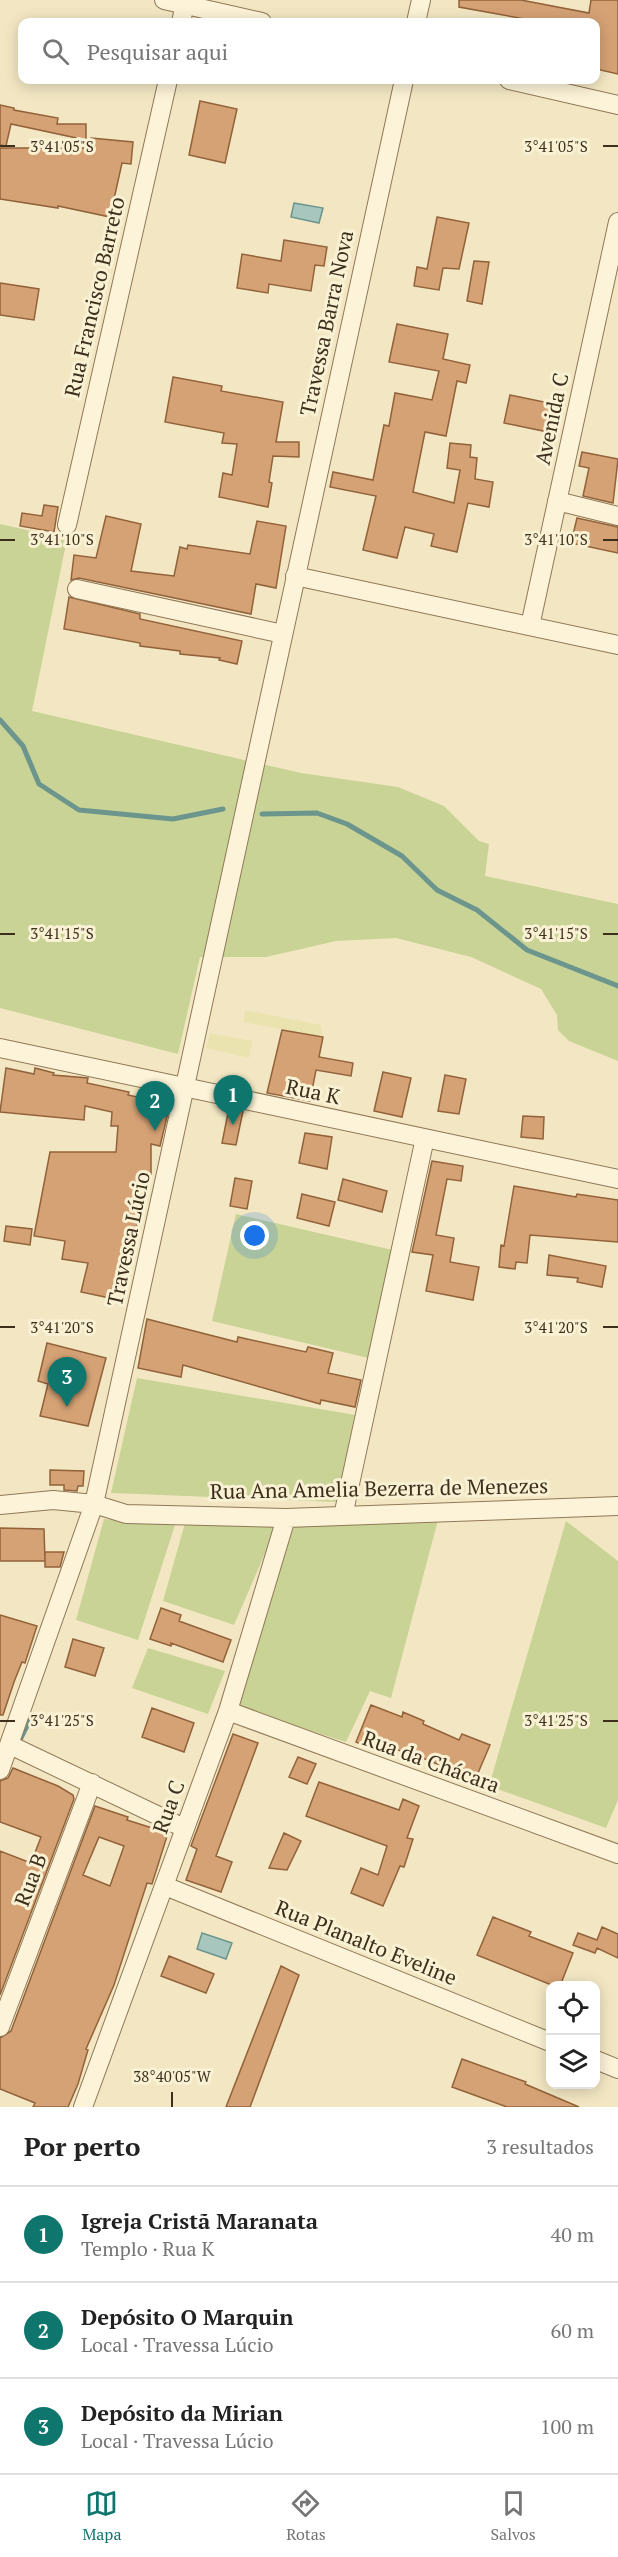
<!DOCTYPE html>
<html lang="pt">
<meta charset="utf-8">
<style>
:root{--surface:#fff;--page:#f6f6f6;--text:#222;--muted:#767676;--line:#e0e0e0;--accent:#0f766e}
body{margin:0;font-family:"PT Serif",serif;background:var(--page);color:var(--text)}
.controls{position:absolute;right:18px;bottom:18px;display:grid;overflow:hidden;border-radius:12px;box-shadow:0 3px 15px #0003}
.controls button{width:54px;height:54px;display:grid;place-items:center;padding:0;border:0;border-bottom:2px solid var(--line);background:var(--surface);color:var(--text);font:30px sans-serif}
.you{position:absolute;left:255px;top:1236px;width:21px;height:21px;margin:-15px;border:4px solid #fff;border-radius:50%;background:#1a73e8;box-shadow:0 0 0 9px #1a73e833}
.badge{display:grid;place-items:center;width:39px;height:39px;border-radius:50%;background:var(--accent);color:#fff;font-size:20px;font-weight:700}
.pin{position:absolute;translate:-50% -50px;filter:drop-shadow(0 2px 3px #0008)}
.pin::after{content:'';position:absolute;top:32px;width:21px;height:18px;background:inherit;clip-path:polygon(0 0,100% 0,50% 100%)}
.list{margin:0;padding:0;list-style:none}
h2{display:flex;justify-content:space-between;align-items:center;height:78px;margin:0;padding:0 24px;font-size:26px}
h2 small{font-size:20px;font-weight:400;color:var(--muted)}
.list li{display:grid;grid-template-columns:39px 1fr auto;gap:18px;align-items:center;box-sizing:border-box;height:96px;padding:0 24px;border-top:2px solid var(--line)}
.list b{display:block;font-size:22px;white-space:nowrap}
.list p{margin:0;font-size:20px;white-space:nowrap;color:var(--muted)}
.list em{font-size:20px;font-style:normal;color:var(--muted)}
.icon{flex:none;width:33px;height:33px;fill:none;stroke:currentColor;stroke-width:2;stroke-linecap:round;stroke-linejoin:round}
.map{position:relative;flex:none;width:618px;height:2107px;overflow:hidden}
.search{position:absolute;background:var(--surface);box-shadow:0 3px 15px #0003;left:18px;right:18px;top:18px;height:66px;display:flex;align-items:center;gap:15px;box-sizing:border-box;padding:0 21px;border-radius:12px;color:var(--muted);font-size:22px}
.sheet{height:366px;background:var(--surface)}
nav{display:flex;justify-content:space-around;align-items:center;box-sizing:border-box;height:84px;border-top:2px solid var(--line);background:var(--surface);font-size:16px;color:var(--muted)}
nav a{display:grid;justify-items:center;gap:3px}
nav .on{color:var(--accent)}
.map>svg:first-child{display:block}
.farmland{fill:#eae3b0}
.green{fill:#c8d395}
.water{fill:#a6c6be;stroke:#6b958d;stroke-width:1.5}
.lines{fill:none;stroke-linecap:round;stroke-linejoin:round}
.stream{stroke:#6b958d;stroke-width:5}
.building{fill:#d5a275;stroke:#92623a;stroke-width:1.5;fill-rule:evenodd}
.minor-casing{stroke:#907857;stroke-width:20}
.minor{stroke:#fcf3d8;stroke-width:18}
.ticks{fill:none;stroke:#3e2f1d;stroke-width:2}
.labels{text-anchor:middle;stroke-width:6;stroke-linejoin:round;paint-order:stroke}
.street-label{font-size:21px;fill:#3e2f1d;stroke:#f9f1d4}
.ticks-label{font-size:15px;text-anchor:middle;fill:#3e2f1d;stroke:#f9f1d4;stroke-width:6;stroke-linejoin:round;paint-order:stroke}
</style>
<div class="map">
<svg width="618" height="2107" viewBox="0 0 618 2107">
<rect width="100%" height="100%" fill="#f3e7c3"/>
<path class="farmland" d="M245 1010 321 1025 323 1037 243 1022Z
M210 1033 252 1041 249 1058 206 1048Z"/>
<path class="green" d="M0 524 67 539 32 711 301 773 398 787 444 806 479 841 489 844 485 876 618 904V1061L569 1041 558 1030 557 1015 541 989 471 957 396 938 336 941 266 957H200L178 1054 0 1008Z
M236 1214 397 1251 377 1360 212 1321Z
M137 1378 355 1415 337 1502 111 1493Z
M104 1519 175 1525 138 1640 76 1620Z
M438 1520 391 1698 370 1691 346 1742 235 1707 290 1525Z
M566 1521 618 1561V1800L606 1828 489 1786Z
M185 1523H278L234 1625 163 1601Z
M148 1648 225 1671 208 1714 132 1688Z"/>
<path class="water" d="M294 203 323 208 319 223 291 217Z
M202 1933 232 1943 226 1959 197 1949Z"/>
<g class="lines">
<path class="stream" d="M0 720 23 746 39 784 79 810 173 819 223 809
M262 814 317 813 347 824 402 856 437 890 477 910 527 950 618 986
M17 1746 31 1718H40"/>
</g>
<path class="building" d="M459 0H521L589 13 591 0H618V74L596 69V22H541L459 7Z
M200 101 237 109 225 163 189 155Z
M0 105 14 108V110L58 118 57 124H86V140L11 124 6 146 0 145Z
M91 138 133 142 131 164 122 163 110 217 58 206V208L0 199V148H90Z
M437 217 469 223 459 269 443 268 439 290 414 286 417 267 427 269Z
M284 240 327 247 324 266 315 265 311 291 269 284 268 293 237 288 242 254 281 261Z
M474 261 489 262 482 304 467 301Z
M0 283 39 289 34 320 0 315Z
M397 324 448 334 443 359 470 365 466 383 457 381 446 436 425 432 413 492 454 503 460 470 447 468 450 443 471 445 470 457 477 458 475 479 493 482 489 507 468 503 457 552 431 546 434 534 405 527 397 558 363 550 376 496 330 487 333 472 373 480 384 425 389 426 395 393 432 400 439 371 389 362Z
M173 377 222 386 221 391 283 402 276 442H299V457L273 456 269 482 272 483 268 507 219 497 223 473 232 475 237 444 222 443 224 433 165 422Z
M510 395 554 404 548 432 504 423Z
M582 452 618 459 613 503 583 496 589 468 579 466Z
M44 505 58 507 54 532 20 526 22 513 42 516Z
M106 516 141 524 131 571 174 576 180 547 187 549 188 545 250 554 257 521 286 526 276 588 256 584 251 614 79 578 71 580 74 555 96 558Z
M577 518 618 527V553L571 543Z
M69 597 140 614V619L242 641 237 664 219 660 220 658 180 654V651L140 646V643L64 629Z
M282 1030 323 1037 319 1057 353 1063 351 1076 316 1070 310 1101 267 1093Z
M6 1068 34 1074 35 1068 54 1073 53 1075 88 1078 87 1083 129 1092 128 1095 170 1104 160 1146 151 1144V1177H145L130 1265 119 1263 110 1298 81 1292 88 1263 62 1259 65 1241 34 1236 50 1152H116L118 1126H111L112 1112 85 1106 84 1120 0 1112Z
M383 1072 411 1078 402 1117 374 1111Z
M445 1075 466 1079 459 1114 438 1111Z
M229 1108 243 1111 236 1145 222 1143Z
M523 1116 544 1117 543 1139 521 1137Z
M305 1133 332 1137 327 1169 299 1163Z
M432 1161 463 1166 461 1181 447 1179 436 1235 454 1238 450 1262 479 1267 473 1300 426 1291 433 1255 412 1252Z
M235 1178 252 1181 247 1209 230 1206Z
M343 1179 387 1191 382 1212 338 1200Z
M514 1186 576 1197 577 1194 618 1200V1242L530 1235 527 1263 516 1262 515 1269 499 1267 501 1245 504 1246Z
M302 1194 335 1202 329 1226 297 1218Z
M6 1226 32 1229 30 1245 4 1241Z
M549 1255 606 1266 602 1287 577 1282 578 1278 547 1275Z
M147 1319 237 1342 238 1337 306 1352 308 1347 333 1353 328 1373 361 1380 355 1407 321 1400 320 1404 183 1365 181 1377 138 1368Z
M47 1343 106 1358 88 1426 40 1416 48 1384 38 1381Z
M50 1470 84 1471 83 1486H78L77 1491 64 1490V1485H50Z
M0 1528 44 1529 45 1561H0Z
M45 1552H64L60 1567H45Z
M161 1608 181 1615 179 1621 231 1640 223 1662 171 1643V1646L150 1639Z
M0 1615 37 1626 25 1663 22 1662 14 1682 3 1715H0Z
M73 1639 104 1648 95 1676 65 1667Z
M371 1705 402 1717 403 1712 424 1721 423 1724 459 1740 462 1734 490 1745 475 1780 411 1753V1755L385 1745 382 1752 356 1742Z
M152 1708 194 1723 184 1752 142 1737Z
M233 1734 258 1743 216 1856 232 1862 221 1892 186 1880 197 1849 191 1846Z
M298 1757 316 1764 307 1784 289 1777Z
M13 1768 58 1786 73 1795 74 1799 0 1995V1851L31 1863 41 1837 0 1822V1781L8 1778Z
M319 1782 399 1810 403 1799 419 1806 407 1838 413 1839 404 1867 400 1866 383 1906 351 1893 361 1868 378 1875 387 1846 306 1816Z
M95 1806 128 1817 127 1820 168 1833 152 1884 147 1883 114 1985 86 2049 88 2050 78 2084 68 2107H33L35 2103 0 2089V2038L11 2031ZM99 1837 124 1846 110 1886 83 1875Z
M284 1833 301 1841 287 1870 269 1868Z
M493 1917 531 1932 529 1936 573 1953 560 1986H554L477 1955Z
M602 1927 618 1934V1958L597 1948 595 1953 573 1945 578 1933 597 1940Z
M169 1956 214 1974 206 1993 161 1976Z
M281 1966 299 1975 250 2107H226Z
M462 2059 526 2082 525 2084 579 2107H507L452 2087Z"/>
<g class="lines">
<defs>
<path id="minor" d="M164 0 262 22
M181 22 186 0
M416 22 421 0
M509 80 618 105
M557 501 618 516
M67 525 168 80
M295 576 618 645
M77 589 283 634
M530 626 618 222
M0 1048 618 1179
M0 1505 53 1500 94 1504 126 1514 286 1518 618 1506
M343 1516 425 1138
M228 1711 618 1854
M10 1745 184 1828
M0 1770 94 1504 404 80
M165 1886 550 2042
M0 2027 92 1783
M596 2060 618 2069
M83 2107 228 1711 286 1518"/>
</defs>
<use href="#minor" class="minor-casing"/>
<use href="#minor" class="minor"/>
</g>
<path class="ticks" d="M0 146H15M603 146H618M0 540H15M603 540H618M0 934H15M603 934H618M0 1327H15M603 1327H618M0 1721H15M603 1721H618M172 2092V2107"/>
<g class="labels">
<g class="street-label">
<text transform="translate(95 297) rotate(-77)" y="7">Rua Francisco Barreto</text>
<text transform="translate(327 323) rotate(-78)" y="7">Travessa Barra Nova</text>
<text transform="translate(552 419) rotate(-78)" y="7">Avenida C</text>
<text transform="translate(313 1092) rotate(12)" y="7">Rua K</text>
<text transform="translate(129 1239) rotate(-78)" y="7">Travessa Lúcio</text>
<text transform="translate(379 1489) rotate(-1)" y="7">Rua Ana Amelia Bezerra de Menezes</text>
<text transform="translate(431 1762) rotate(20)" y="7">Rua da Chácara</text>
<text transform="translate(169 1807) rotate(-70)" y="7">Rua C</text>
<text transform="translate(31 1880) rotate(-69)" y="7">Rua B</text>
<text transform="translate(366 1943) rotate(22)" y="7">Rua Planalto Eveline</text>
</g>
</g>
<g class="ticks-label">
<text x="62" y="152">3°41'05"S</text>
<text x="556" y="152">3°41'05"S</text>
<text x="62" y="545">3°41'10"S</text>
<text x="556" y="545">3°41'10"S</text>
<text x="62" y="939">3°41'15"S</text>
<text x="556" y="939">3°41'15"S</text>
<text x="62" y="1333">3°41'20"S</text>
<text x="556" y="1333">3°41'20"S</text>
<text x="62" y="1726">3°41'25"S</text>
<text x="556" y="1726">3°41'25"S</text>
<text x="172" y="2082">38°40'05"W</text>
</g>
</svg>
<div class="controls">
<button><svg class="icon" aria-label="locate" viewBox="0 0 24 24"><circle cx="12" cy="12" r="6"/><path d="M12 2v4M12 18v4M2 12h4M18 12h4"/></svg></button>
<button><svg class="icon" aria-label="layers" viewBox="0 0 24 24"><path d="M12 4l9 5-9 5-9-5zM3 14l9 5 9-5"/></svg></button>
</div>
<div class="you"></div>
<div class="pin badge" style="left:233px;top:1125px">1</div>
<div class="pin badge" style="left:155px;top:1131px">2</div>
<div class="pin badge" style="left:67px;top:1407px">3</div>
<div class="search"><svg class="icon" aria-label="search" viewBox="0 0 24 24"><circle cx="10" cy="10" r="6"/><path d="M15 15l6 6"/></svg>Pesquisar aqui</div>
</div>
<section class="sheet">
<h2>Por perto<small>3 resultados</small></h2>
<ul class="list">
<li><span class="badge">1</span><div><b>Igreja Cristã Maranata</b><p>Templo · Rua K</p></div><em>40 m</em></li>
<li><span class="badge">2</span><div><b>Depósito O Marquin</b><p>Local · Travessa Lúcio</p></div><em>60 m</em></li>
<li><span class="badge">3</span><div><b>Depósito da Mirian</b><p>Local · Travessa Lúcio</p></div><em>100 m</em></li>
</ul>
</section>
<nav>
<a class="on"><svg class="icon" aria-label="map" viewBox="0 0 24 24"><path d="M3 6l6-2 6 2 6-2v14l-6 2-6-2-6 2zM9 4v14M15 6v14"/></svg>Mapa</a>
<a><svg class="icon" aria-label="directions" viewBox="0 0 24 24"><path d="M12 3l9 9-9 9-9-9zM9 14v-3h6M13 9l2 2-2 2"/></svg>Rotas</a>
<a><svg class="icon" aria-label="saved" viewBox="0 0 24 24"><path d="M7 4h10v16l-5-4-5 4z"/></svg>Salvos</a>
</nav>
